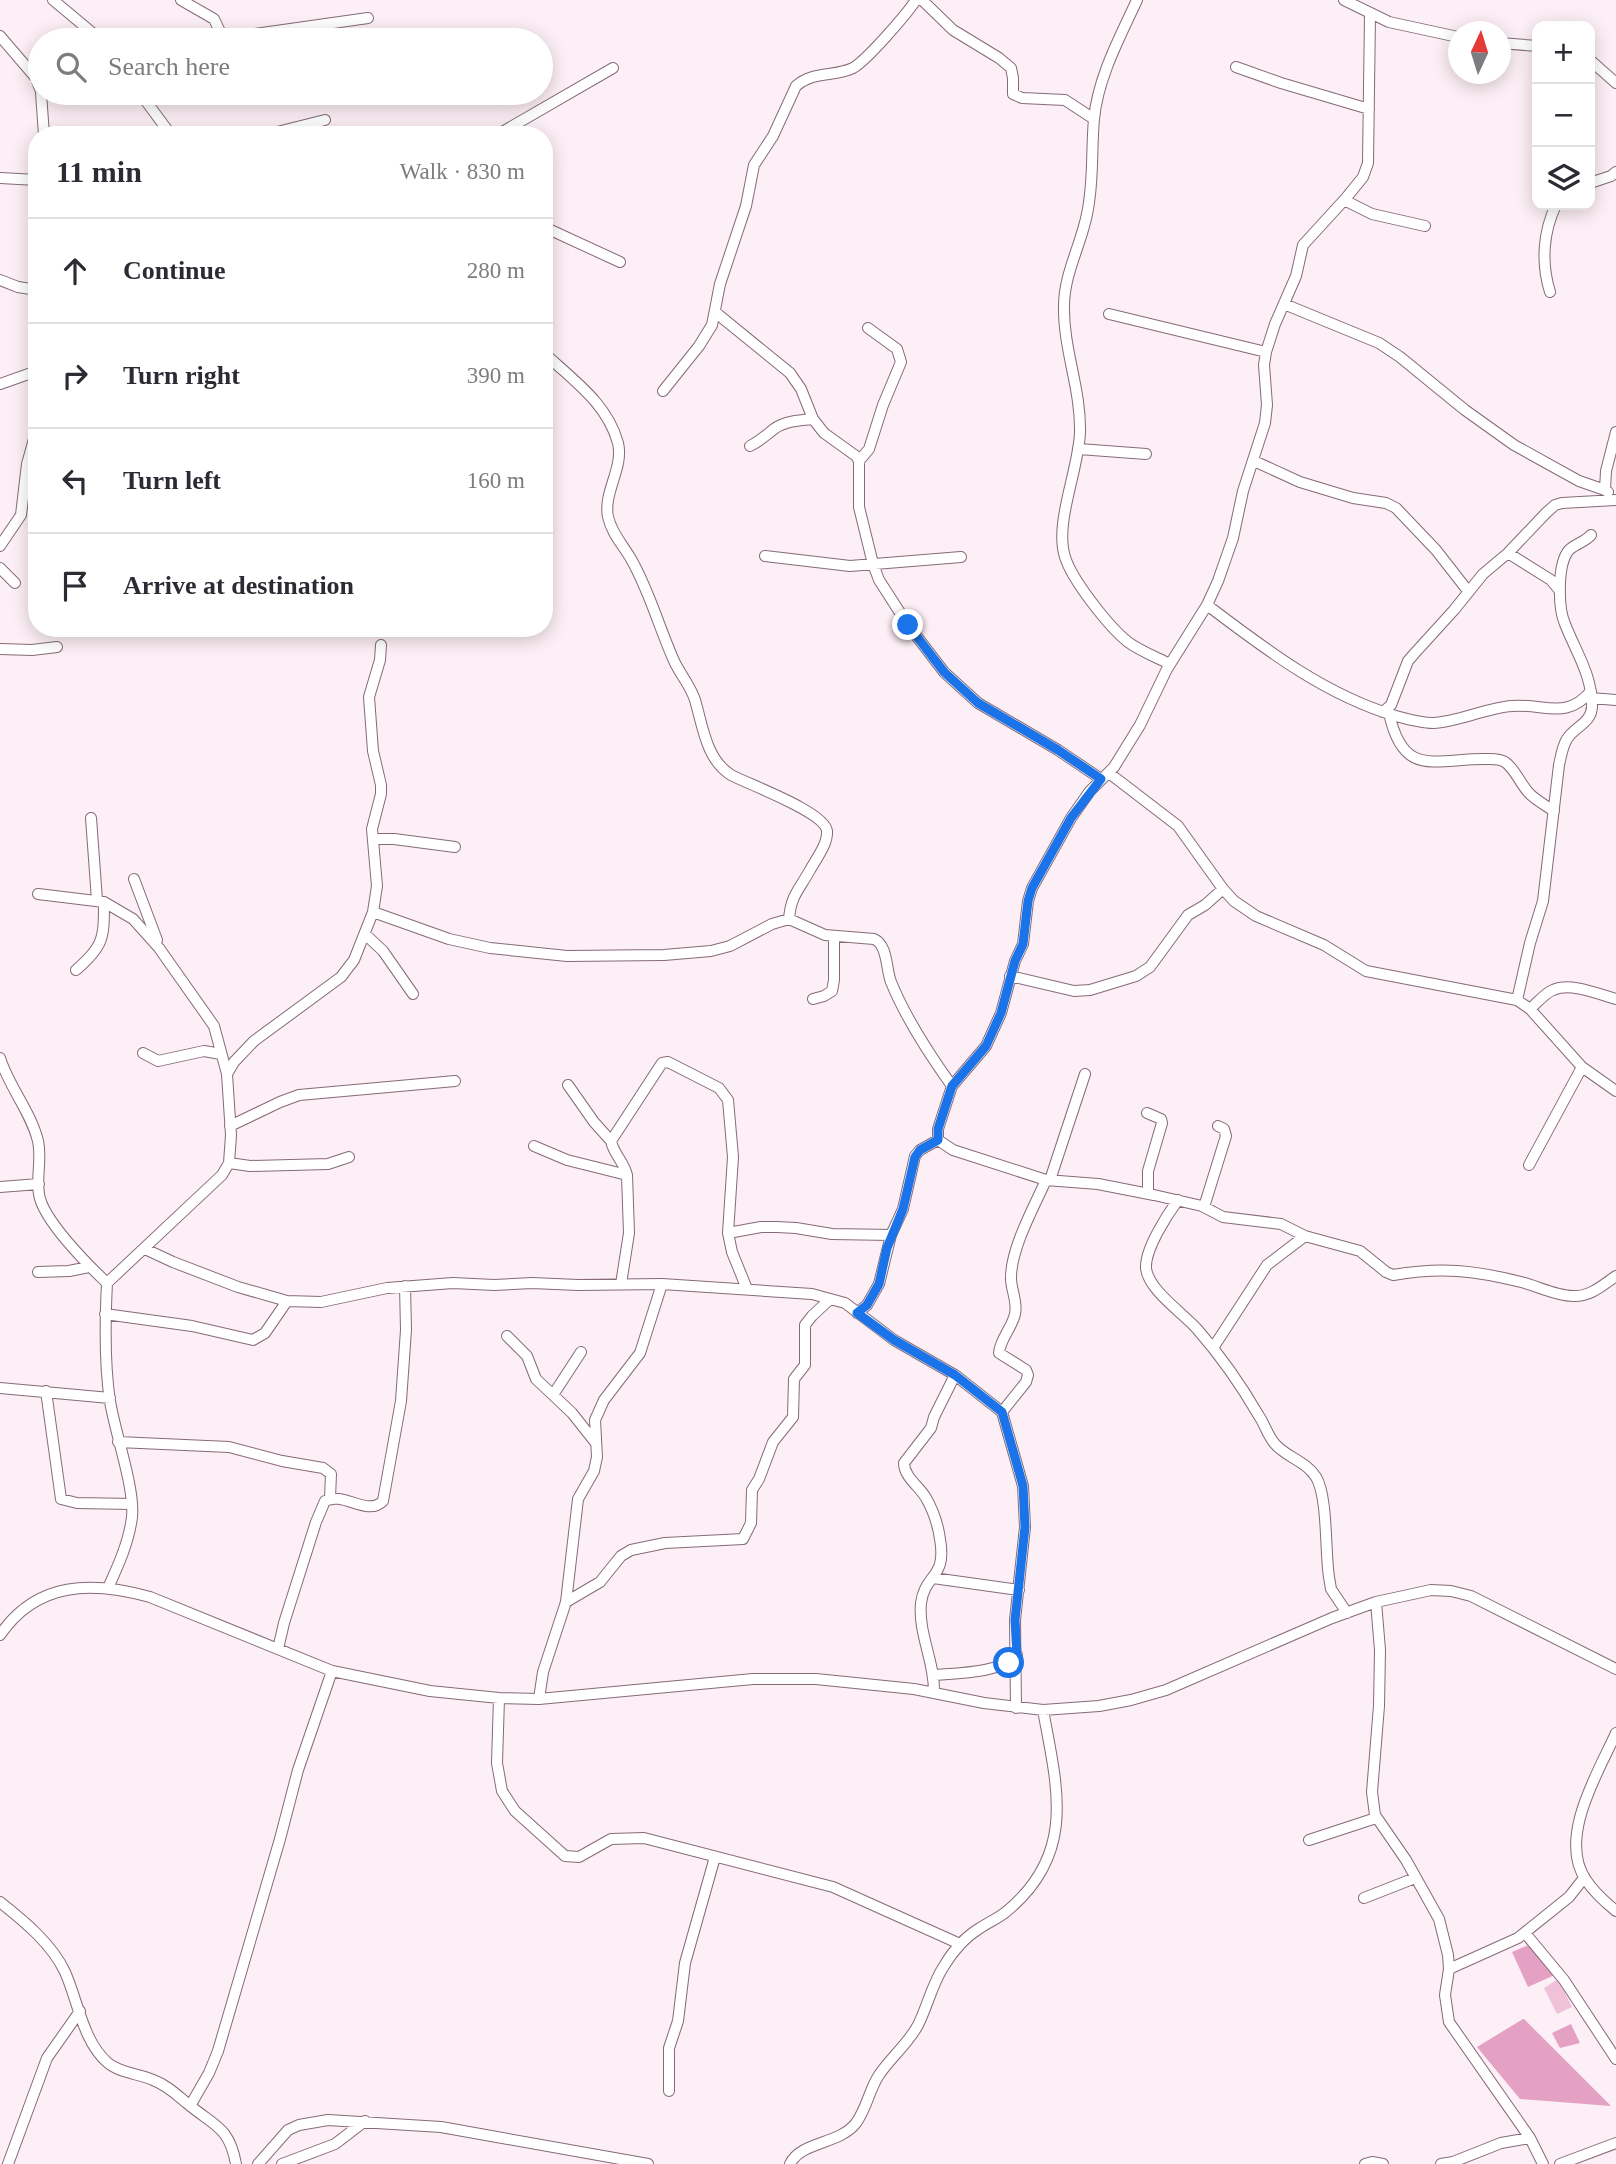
<!DOCTYPE html>
<meta charset="utf-8">
<style>
:root{--surface:#fff;--page:#f2f2f3;--text:#2b2b33;--muted:#7c7c81;--line:#e1e1e2}
body{margin:0;font-family:"Times New Roman",serif;background:var(--page);color:var(--text)}
.controls{position:absolute;right:21px;top:21px;display:grid;overflow:hidden;border-radius:14px;box-shadow:0 4px 18px #0003}
.controls button{width:63px;height:63px;display:grid;place-items:center;padding:0;border:0;border-bottom:2px solid var(--line);background:var(--surface);color:var(--text);font:35px sans-serif}
.compass{position:absolute;left:1448px;top:21px;width:63px;height:63px;border-radius:50%;background:var(--surface);box-shadow:0 4px 18px #0003;rotate:4deg}
.stop{position:absolute;width:21px;height:21px;margin:-16px;border:5px solid #1a73e8;border-radius:50%;background:#fff}
.stop.end{background:#1a73e8;border-color:#fff;box-shadow:0 2px 7px #0008}
.list{margin:0;padding:0;list-style:none}
h2{display:flex;justify-content:space-between;align-items:center;height:91px;margin:0;padding:0 28px;font-size:30px}
h2 small{font-size:23px;font-weight:400;color:var(--muted)}
.list li{display:grid;grid-template-columns:46px 1fr auto;gap:21px;align-items:center;box-sizing:border-box;height:105px;padding:0 28px;border-top:2px solid var(--line)}
.list b{display:block;font-size:26px;white-space:nowrap}
.list em{font-size:23px;font-style:normal;color:var(--muted)}
.icon{flex:none;width:38px;height:38px;fill:none;stroke:currentColor;stroke-width:2;stroke-linecap:round;stroke-linejoin:round}
.map{position:relative;flex:none;width:1616px;height:2164px;overflow:hidden}
.search{position:absolute;background:var(--surface);box-shadow:0 4px 18px #0003;left:28px;top:28px;width:525px;height:77px;display:flex;align-items:center;gap:18px;box-sizing:border-box;padding:0 24px;border-radius:38px;color:var(--muted);font-size:26px}
.panel{position:absolute;background:var(--surface);box-shadow:0 4px 18px #0003;left:28px;top:126px;width:525px;height:511px;border-radius:28px}
.map>svg:first-child{display:block}
.green{fill:#f1c1d9}
.forest{fill:#e4a1c4}
.lines{fill:none;stroke-linecap:round;stroke-linejoin:round}
.minor-casing{stroke:#866a78;stroke-width:12}
.minor{stroke:#fff;stroke-width:10}
.route{stroke:#1a73e8;stroke-width:9}
</style>
<div class="map">
<svg width="1616" height="2164" viewBox="0 0 1616 2164">
<rect width="100%" height="100%" fill="#fceff5"/>
<path class="green" d="M1558 1979 1572 2007 1557 2014 1544 1988Z"/>
<path class="forest" d="M1531 1944 1559 1973 1528 1987 1512 1952Z
M1523 2019H1524L1611 2106 1520 2099 1477 2047Z
M1571 2024 1580 2043 1560 2048 1552 2033Z"/>
<g class="lines">
<defs>
<path id="minor" d="M53 0 101 40
M181 0 214 19 223 38 226 40
M922 0 953 30 999 58 1011 68 1013 78V94L1022 98 1065 100 1094 119
M1137 0C1120 37 1098 77 1094 119 1091 151 1094 182 1087 214 1081 245 1064 274 1064 306 1063 348 1081 389 1080 432 1079 469 1054 523 1065 557 1072 580 1109 627 1128 642 1140 651 1156 657 1170 664
M1344 0 1389 22 1458 37
M1370 14 1368 163 1363 177 1346 198 1303 245 1296 276 1275 324 1266 352 1264 365 1267 405 1265 423 1243 491 1233 538 1218 581 1207 605 1167 669 1140 725 1114 767 1090 791 1071 818 1032 888 1028 901 1023 944 1015 961 1001 1013 986 1046 952 1086 938 1129V1140L953 1150 1046 1180 1098 1184 1154 1195 1202 1206 1223 1217 1281 1224 1305 1236 1360 1251 1386 1272 1393 1275C1441 1267 1473 1270 1521 1282 1537 1286 1556 1296 1573 1296 1590 1297 1603 1285 1616 1276
M0 36 36 78 40 89
M233 40 255 34 368 18
M1500 43 1537 46
M1590 60 1616 83
M1236 67 1281 83 1369 109
M41 93 44 135
M140 93 171 135
M265 135 325 120
M497 135 613 68
M0 178 37 180
M1590 183 1611 176 1616 172
M1344 200 1372 214 1425 226
M544 227 620 262
M0 280 18 287 37 290
M1550 292C1541 263 1543 232 1556 205
M1284 304 1379 343 1400 357 1465 410 1514 445 1579 481 1605 490
M715 312 790 373 801 389 813 419 824 433 856 456 859 461V507L873 564 879 580 908 625 944 672 978 703 1058 750 1101 779
M1109 314 1266 352
M544 353C573 380 607 403 618 443 624 468 603 492 608 517 612 534 623 545 631 559 650 592 659 628 675 663 681 675 691 687 695 700 703 727 706 759 731 775 750 785 825 812 827 831 828 844 816 859 810 870 799 890 791 895 789 919
M0 384 37 371
M663 391 699 346 712 325 720 284 746 206 754 165 773 136 796 86C813 71 834 77 853 68 867 60 906 15 916 0
M750 446C760 441 765 436 774 429 784 421 801 420 813 419
M1079 449 1146 454
M859 461 869 449 883 405 901 362 897 349 868 328
M1254 461 1300 482 1353 498 1386 503 1396 508 1436 550 1468 591
M1608 492 1605 490 1606 471 1616 432
M0 546 21 515 27 464 37 428
M1508 553 1551 580 1560 591
M765 556 850 566 961 557
M0 568 15 583
M1207 605C1265 649 1325 695 1396 716 1407 719 1421 723 1433 723 1459 722 1485 708 1512 706 1544 703 1566 721 1591 691
M0 649 32 650 57 647
M1591 698 1616 700
M1383 712 1391 705 1408 661 1414 654 1454 610 1483 574 1508 553 1546 513 1555 505 1562 503 1616 500
M1389 713C1403 778 1434 759 1484 759 1491 759 1499 758 1505 762 1515 769 1520 783 1528 792 1535 800 1545 805 1554 811
M1109 773 1178 826 1223 889 1234 901 1256 916 1324 945 1366 971 1517 1000 1530 1009 1582 1067 1616 1091
M91 818 97 900
M373 839H394L455 847
M134 879 157 940
M38 894 104 902 133 919 159 948 214 1026 227 1074 231 1135 229 1163 222 1175 107 1283C105 1322 104 1362 110 1401 115 1433 135 1488 132 1517 129 1542 118 1566 108 1588
M373 912 449 939 490 948 567 956 664 955 711 951 730 946 772 924 789 919 825 935 874 939C888 945 886 970 891 982 906 1019 929 1054 952 1086
M365 934 383 951 413 994
M76 970C104 946 104 938 104 902
M1010 976 1074 991 1090 990 1136 976 1150 967 1188 915 1205 905 1223 889
M813 999 824 996 832 991 834 980V937
M1517 1000 1530 943 1543 901 1559 765C1561 757 1562 747 1567 739 1574 727 1592 723 1592 706 1592 675 1576 652 1565 624 1558 608 1557 564 1569 550 1575 544 1585 542 1591 535
M1530 1009C1537 1003 1545 993 1553 990 1571 982 1598 994 1616 999
M143 1053 158 1061 204 1051 221 1054
M0 1058C9 1087 31 1112 38 1141 42 1159 36 1177 39 1194 42 1219 88 1265 107 1283
M227 1074 234 1062 254 1041 341 977 354 960 373 912 377 886 372 829 381 794V785L373 751 369 697 380 660 381 645
M568 1085 594 1122 611 1141
M1147 1113 1161 1119 1162 1123 1148 1171V1194
M230 1126 280 1102 299 1095 455 1081
M534 1146 567 1160 627 1175
M229 1163 250 1166 328 1164 349 1157
M1529 1165 1582 1067
M1050 1180 1085 1074
M0 1187 39 1184
M1178 1200C1167 1215 1145 1249 1146 1268 1148 1290 1183 1313 1197 1329 1220 1355 1241 1385 1259 1416 1265 1425 1268 1436 1275 1444 1286 1457 1306 1461 1316 1477 1328 1497 1325 1552 1329 1577L1331 1589 1347 1613
M1204 1207 1226 1136 1224 1129 1218 1126
M728 1233 761 1227H777L796 1228 832 1234 891 1235
M145 1249 173 1262 238 1287 287 1301 321 1302 387 1288 453 1283 494 1285 532 1283 578 1285 662 1284 812 1294 845 1303 894 1340 955 1375 1002 1412
M38 1272 69 1271 89 1267
M621 1284 629 1233 627 1175C624 1162 613 1153 611 1141L662 1063 668 1062 719 1088 728 1100 733 1157 728 1233 732 1252 747 1289
M857 1313 867 1305 879 1284 891 1235 903 1209 915 1156 920 1150 938 1140
M105 1314 192 1326 253 1340 265 1333 287 1301
M507 1336 527 1356 536 1379 572 1413 595 1442
M1213 1348 1267 1265 1305 1236
M0 1388 110 1398
M46 1391 61 1499 77 1503 132 1504
M553 1395 581 1352
M118 1442 229 1447 282 1461 323 1468 331 1474 330 1498
M933 1578 1019 1590
M566 1602 600 1582 621 1556 631 1550 665 1543 743 1539 751 1523 752 1490 759 1479 773 1442 793 1417 794 1379 805 1365V1325L812 1316 829 1300
M1376 1602 1380 1650 1379 1706 1372 1792 1375 1815 1406 1860 1439 1919 1448 1955 1449 1969 1445 1995 1449 2022 1530 2138 1543 2164
M0 1635C37 1581 92 1581 150 1597L332 1671 430 1691 499 1698 539 1699 753 1679H816L914 1689 984 1703 1043 1710 1099 1706 1131 1700 1166 1690 1332 1618 1376 1602 1431 1590 1451 1591 1471 1596 1616 1669
M278 1649 284 1623 316 1522 325 1501C344 1491 367 1517 383 1501L401 1401 406 1330 405 1286
M934 1675C958 1673 1001 1673 1017 1655
M934 1693C935 1662 918 1634 921 1603 925 1573 947 1579 940 1539 938 1525 933 1510 926 1498 920 1487 904 1477 904 1463L931 1428 934 1417 955 1375
M499 1698 497 1763 502 1791 515 1811 565 1856 579 1857 611 1839 644 1838 833 1887 960 1944
M539 1699 543 1672 566 1602 578 1499 594 1471 597 1457 595 1420 604 1400 640 1353 662 1284
M1016 1708 1015 1620 1025 1527 1023 1486 1002 1412 1026 1382 1028 1375 1026 1370 999 1353C1000 1339 1012 1328 1015 1314 1018 1301 1010 1288 1011 1276 1012 1246 1034 1207 1046 1180
M1616 1733C1599 1771 1557 1838 1586 1880 1593 1891 1605 1902 1616 1911
M1309 1840 1376 1818
M1364 1898 1415 1878
M0 1902C24 1921 52 1944 65 1972 78 2001 83 2042 108 2063 120 2073 140 2074 153 2080 167 2085 177 2095 188 2104 214 2126 229 2126 236 2164
M1525 1933 1564 1980 1616 2059
M1449 1969 1518 1938 1569 1897 1584 1878
M669 2091V2048L678 2021 685 1963 715 1857
M190 2106 209 2073 218 2051 280 1839 298 1770 332 1671
M8 2164 47 2058 80 2011
M258 2164 288 2130 299 2125 328 2120 441 2127 648 2164
M282 2164 335 2144 365 2121
M790 2164C801 2141 839 2145 856 2123 867 2108 869 2090 879 2075 891 2057 908 2044 918 2025 928 2005 932 1984 944 1966 953 1951 965 1937 980 1928 989 1922 999 1918 1007 1911 1077 1853 1057 1787 1043 1710
M1365 2164 1372 2162 1383 2164
M1441 2164 1453 2162 1501 2143 1530 2138
M1560 2164 1616 2143"/>
</defs>
<use href="#minor" class="minor-casing"/>
<use href="#minor" class="minor"/>
</g>
<g class="lines">
<path class="route" d="M908 625 944 672 978 703 1058 750 1101 779 1071 818 1032 888 1028 901 1023 944 1015 961 1001 1013 986 1046 952 1086 938 1129V1140L920 1150 915 1157 903 1209 887 1248 879 1284 867 1305 857 1313 894 1340 955 1375 1002 1412 1023 1486 1025 1527 1015 1620 1017 1655 1009 1663"/>
</g>
</svg>
<div class="controls">
<button>+</button>
<button>−</button>
<button><svg class="icon" aria-label="layers" viewBox="0 0 24 24"><path d="M12 4l9 5-9 5-9-5zM3 14l9 5 9-5"/></svg></button>
</div>
<svg class="compass" viewBox="-18 -18 36 36"><path d="M0-13l5 13h-10z" fill="#e53935"/><path d="M0 13l5-13h-10z" fill="#7c7c81"/></svg>
<div class="stop" style="left:1009px;top:1663px"></div>
<div class="stop end" style="left:908px;top:625px"></div>
<div class="search"><svg class="icon" aria-label="search" viewBox="0 0 24 24"><circle cx="10" cy="10" r="6"/><path d="M15 15l6 6"/></svg>Search here</div>
<section class="panel">
<h2>11 min<small>Walk · 830 m</small></h2>
<ul class="list">
<li><svg class="icon" aria-label="ahead" viewBox="0 0 24 24"><path d="M12 20V5M6 11l6-6 6 6"/></svg><div><b>Continue</b></div><em>280 m</em></li>
<li><svg class="icon" aria-label="right" viewBox="0 0 24 24"><path d="M7 20v-9h11M14 6l5 5-5 5"/></svg><div><b>Turn right</b></div><em>390 m</em></li>
<li><svg class="icon" aria-label="left" viewBox="0 0 24 24"><path d="M17 20v-9H6M10 6l-5 5 5 5"/></svg><div><b>Turn left</b></div><em>160 m</em></li>
<li><svg class="icon" aria-label="arrive" viewBox="0 0 24 24"><path d="M6 21V4h12l-3 4 3 4H6"/></svg><div><b>Arrive at destination</b></div></li>
</ul>
</section>
</div>
